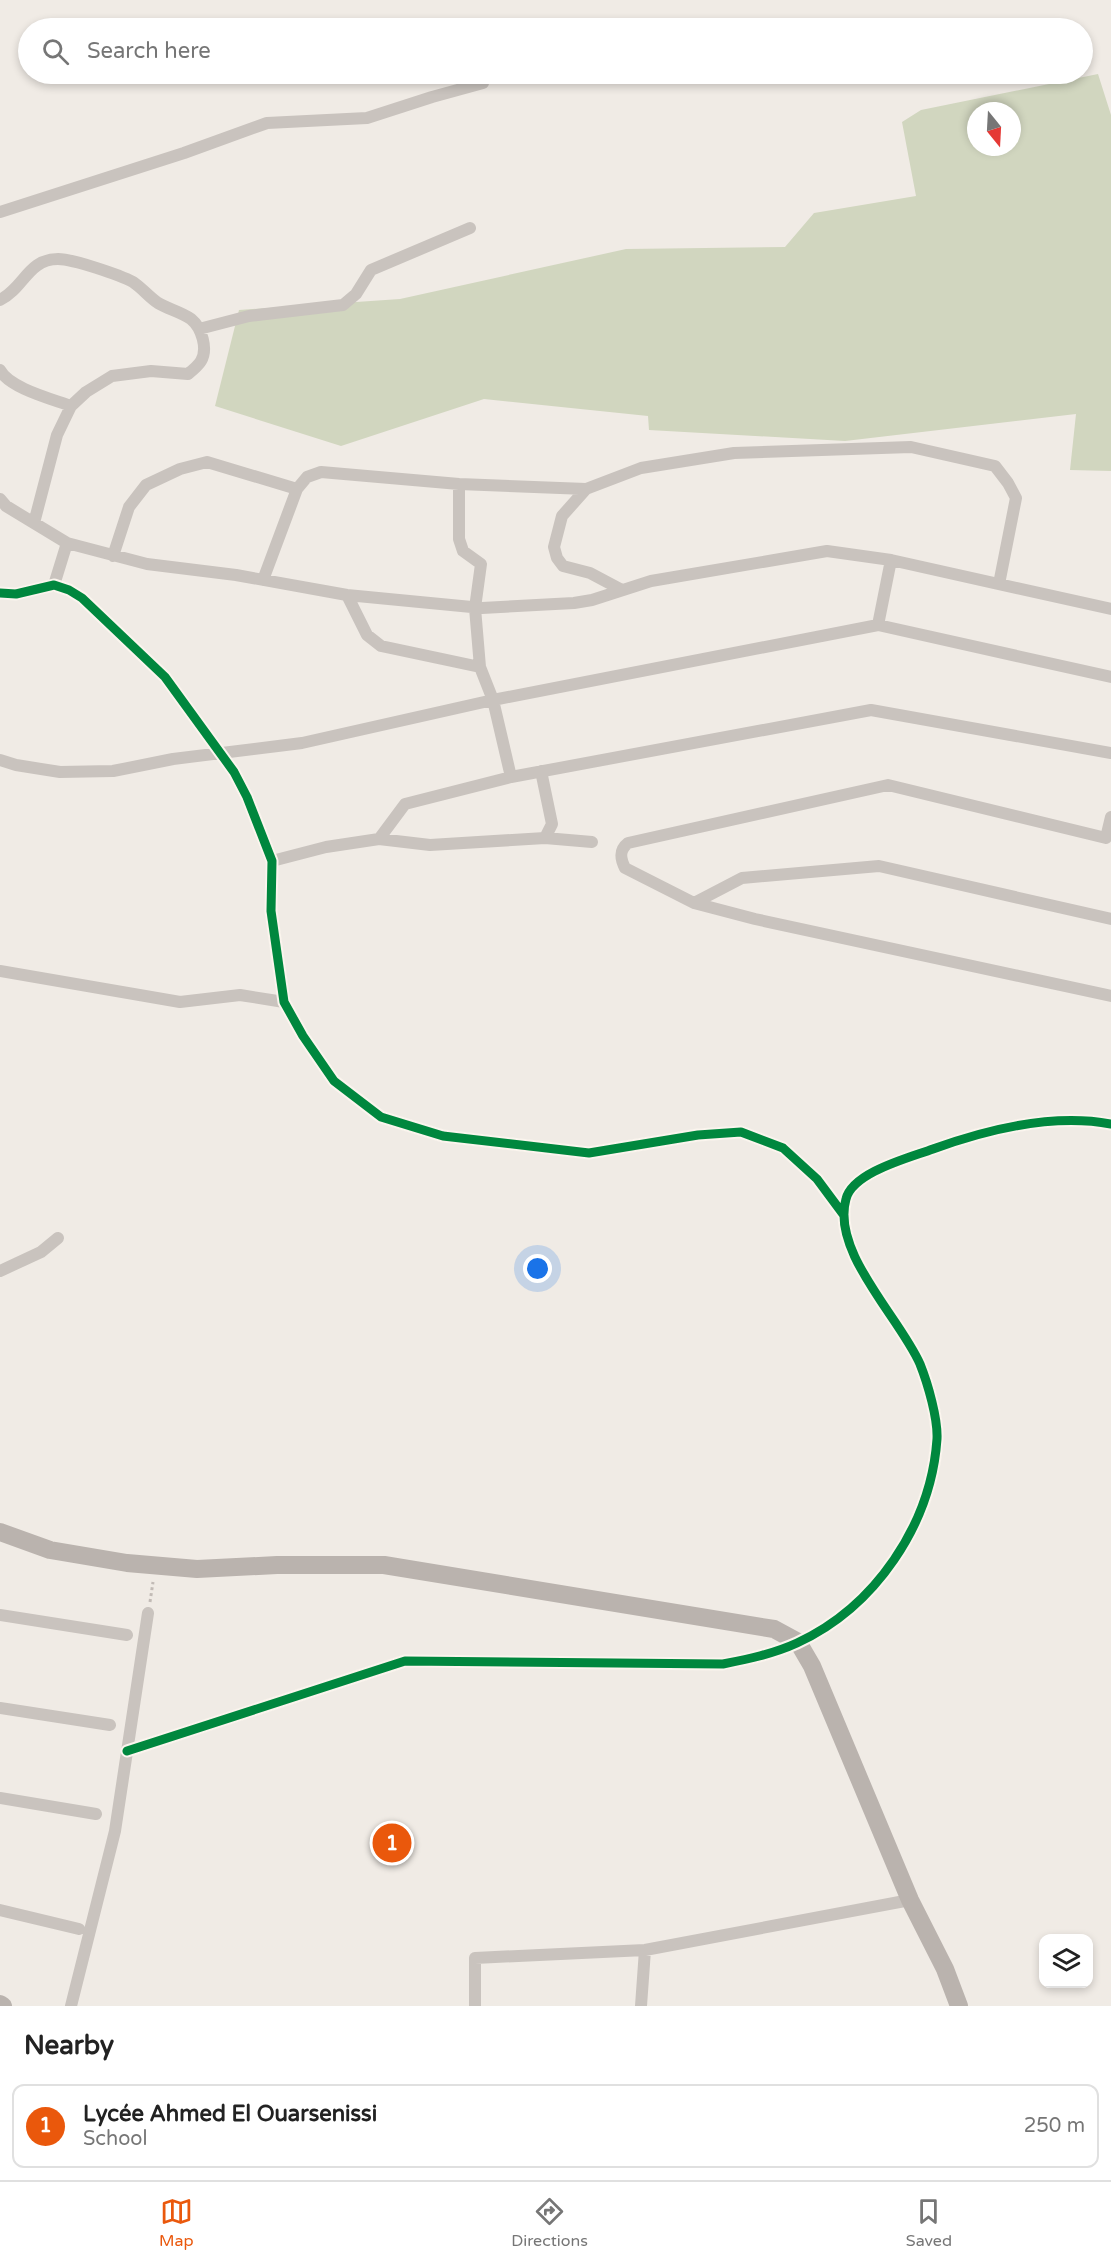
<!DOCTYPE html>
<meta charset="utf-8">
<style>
:root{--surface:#fff;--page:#f6f6f6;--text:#222;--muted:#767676;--line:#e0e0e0;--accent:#ea580c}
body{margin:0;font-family:"Varela Round",sans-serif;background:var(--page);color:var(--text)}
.controls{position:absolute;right:18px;bottom:18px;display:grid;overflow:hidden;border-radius:12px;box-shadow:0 3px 9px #0003}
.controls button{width:54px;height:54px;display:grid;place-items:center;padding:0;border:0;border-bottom:2px solid var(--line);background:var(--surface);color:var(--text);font:30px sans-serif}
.compass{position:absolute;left:967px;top:102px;width:54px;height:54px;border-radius:50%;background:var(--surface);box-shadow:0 3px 9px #0003;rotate:162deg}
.you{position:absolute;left:538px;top:1269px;width:21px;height:21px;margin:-15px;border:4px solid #fff;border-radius:50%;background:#1a73e8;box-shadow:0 0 0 9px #1a73e833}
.badge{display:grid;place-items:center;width:39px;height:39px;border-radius:50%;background:var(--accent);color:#fff;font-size:20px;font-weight:700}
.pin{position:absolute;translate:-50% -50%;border:3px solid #fff;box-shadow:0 2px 6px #0006}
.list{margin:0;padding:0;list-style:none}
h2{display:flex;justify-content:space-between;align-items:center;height:78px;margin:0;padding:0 24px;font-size:26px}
h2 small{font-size:20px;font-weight:400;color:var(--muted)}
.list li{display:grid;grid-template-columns:39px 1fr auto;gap:18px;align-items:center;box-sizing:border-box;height:84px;margin:0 12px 12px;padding:0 12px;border:2px solid var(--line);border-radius:12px}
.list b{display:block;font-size:22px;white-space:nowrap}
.list p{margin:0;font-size:20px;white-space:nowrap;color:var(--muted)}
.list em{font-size:20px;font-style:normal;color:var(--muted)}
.icon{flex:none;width:33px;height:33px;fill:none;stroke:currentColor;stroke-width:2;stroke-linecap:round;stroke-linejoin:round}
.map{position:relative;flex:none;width:1111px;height:2006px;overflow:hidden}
.search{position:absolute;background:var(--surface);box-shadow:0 3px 9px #0003;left:18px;right:18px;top:18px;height:66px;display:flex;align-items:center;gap:15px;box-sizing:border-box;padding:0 21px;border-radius:33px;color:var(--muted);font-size:22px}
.sheet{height:174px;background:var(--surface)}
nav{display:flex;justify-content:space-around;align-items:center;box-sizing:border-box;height:84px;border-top:2px solid var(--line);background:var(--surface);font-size:16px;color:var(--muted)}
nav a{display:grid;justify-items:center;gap:3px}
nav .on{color:var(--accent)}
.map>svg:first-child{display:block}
.green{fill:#d1d6bf;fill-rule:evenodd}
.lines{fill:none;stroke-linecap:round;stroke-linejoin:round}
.path{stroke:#c2bbb6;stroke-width:3;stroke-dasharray:3 3;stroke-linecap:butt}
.street{stroke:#c9c3be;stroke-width:12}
.secondary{stroke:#bab3ae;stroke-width:18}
.cycleway-casing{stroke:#fbf5ee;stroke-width:13}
.cycleway{stroke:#00873e;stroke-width:9}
</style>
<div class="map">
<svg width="1111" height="2006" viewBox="0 0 1111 2006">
<rect width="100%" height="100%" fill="#f0ebe5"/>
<path class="green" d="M1098 74 1111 115V471L1070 470 1076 414 845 441 649 430 648 416 484 399 341 446 215 406 239 310 400 299 626 249 785 247 814 213 916 196 902 122 921 110ZM976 111H1012V147H976Z"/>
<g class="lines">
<path class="path" d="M150 1602 153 1582"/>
<path class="street" d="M0 212 184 153 267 123 367 118 432 97 483 83
M0 300C24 288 28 259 58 259 73 259 120 275 133 282 142 288 149 297 158 303 168 309 181 312 191 319 202 328 208 349 201 361 198 366 193 370 188 374L151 371 112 376 86 392 71 406 57 435 34 523
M199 329 249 316 343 305 356 294 371 270 470 228
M0 370C9 388 52 399 71 406
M459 484V539L463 551 481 564 475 608 480 667 493 700 511 777 871 710 1111 753
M0 499 6 506 67 543 54 585
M67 543 147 564 236 575 347 595 482 608 574 603 592 600 651 581 827 551 891 560 1111 609
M113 556 129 507 146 485 180 469 207 462 297 489
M263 580 297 489 307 477 321 472 459 484 586 489
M622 590 590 573 563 566 557 558 554 547 562 516 586 489 641 468 734 453 911 447 995 466 1008 483 1016 498 999 584
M0 593 16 594 54 585 69 590 82 598 165 677 234 772 247 797 272 861 271 911 284 1002 303 1036 334 1081 381 1117 443 1136 589 1153 698 1135 741 1132 783 1148 817 1179 843 1214
M347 595 367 635 381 646 480 667
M878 625 891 560
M0 760 16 765 60 772 113 771 173 759 302 743 493 700 878 625 1111 677
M1111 817 1106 838 888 785 628 843C619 850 620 858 625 868L694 903 755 919 1111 996
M545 838 592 842
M379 839 405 804 511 777
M272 861 326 847 379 839 430 845 545 838 552 824 541 771
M694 903 742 878 879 866 1111 919
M0 971 180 1002 240 995 284 1002
M0 1271 41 1252 58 1238
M0 1615 127 1635
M0 1708 110 1725
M127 1751 405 1661 723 1664C748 1659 773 1654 797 1643 875 1607 931 1525 937 1439 938 1419 928 1384 920 1364 900 1318 831 1252 846 1199 853 1172 909 1158 933 1149 988 1129 1052 1113 1111 1124
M0 1798 96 1814
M0 1910 79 1929
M71 2006 115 1831 148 1613
M475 2006V1958L645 1950 910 1900
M641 2006 645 1950"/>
<path class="secondary" d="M0 1532 50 1550 127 1563 197 1569 277 1565H384L774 1629 798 1642 812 1666 910 1900 945 1969 959 2006
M0 2004 3 2006"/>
<defs>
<path id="cycleway" d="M0 593 16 594 54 585 69 590 82 598 165 677 234 772 247 797 272 861 271 911 284 1002 303 1036 334 1081 381 1117 443 1136 589 1153 698 1135 741 1132 783 1148 817 1179 843 1214
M127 1751 405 1661 723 1664C748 1659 773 1654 797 1643 875 1607 931 1525 937 1439 938 1419 928 1384 920 1364 900 1318 831 1252 846 1199 853 1172 909 1158 933 1149 988 1129 1052 1113 1111 1124"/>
</defs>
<use href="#cycleway" class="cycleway-casing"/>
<use href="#cycleway" class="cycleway"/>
</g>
</svg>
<div class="controls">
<button><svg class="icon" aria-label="layers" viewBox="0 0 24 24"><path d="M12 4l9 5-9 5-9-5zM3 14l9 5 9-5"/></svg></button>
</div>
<svg class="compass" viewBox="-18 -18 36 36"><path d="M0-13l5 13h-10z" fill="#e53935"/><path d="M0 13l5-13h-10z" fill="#767676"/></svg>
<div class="you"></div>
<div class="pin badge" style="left:392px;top:1843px">1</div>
<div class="search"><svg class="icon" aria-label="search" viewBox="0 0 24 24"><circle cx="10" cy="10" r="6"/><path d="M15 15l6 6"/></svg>Search here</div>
</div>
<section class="sheet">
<h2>Nearby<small></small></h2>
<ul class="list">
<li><span class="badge">1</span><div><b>Lycée Ahmed El Ouarsenissi</b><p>School</p></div><em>250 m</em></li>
</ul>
</section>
<nav>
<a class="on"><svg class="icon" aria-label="map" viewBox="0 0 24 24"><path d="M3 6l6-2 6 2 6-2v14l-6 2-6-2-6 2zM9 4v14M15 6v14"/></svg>Map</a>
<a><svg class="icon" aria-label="directions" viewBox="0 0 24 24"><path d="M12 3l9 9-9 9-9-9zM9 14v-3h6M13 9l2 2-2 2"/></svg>Directions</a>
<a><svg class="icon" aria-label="saved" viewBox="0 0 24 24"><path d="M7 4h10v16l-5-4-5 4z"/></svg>Saved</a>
</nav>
